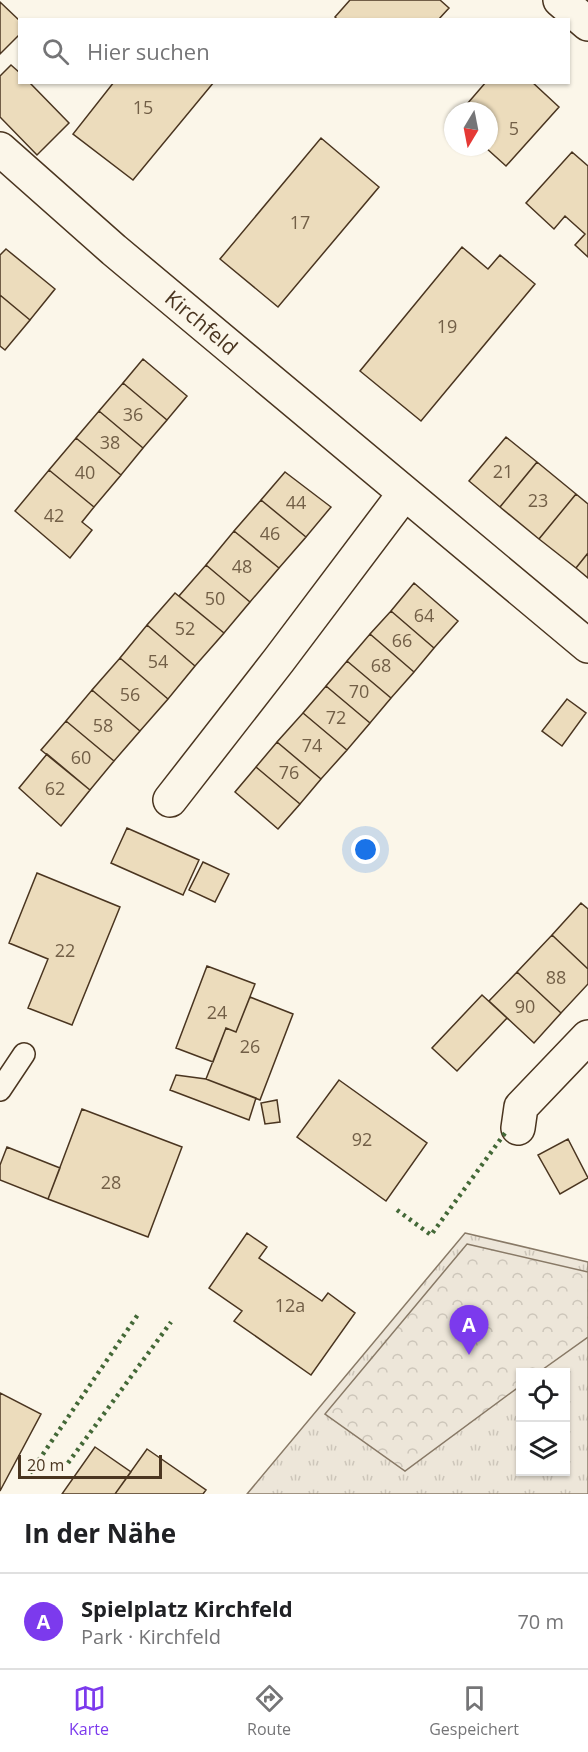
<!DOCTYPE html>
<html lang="de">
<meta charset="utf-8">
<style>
:root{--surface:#fff;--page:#f6f6f6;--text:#202124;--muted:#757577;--line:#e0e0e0;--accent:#7c3aed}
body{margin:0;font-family:"Open Sans",sans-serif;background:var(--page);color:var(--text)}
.controls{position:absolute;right:18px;bottom:18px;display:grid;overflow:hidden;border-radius:0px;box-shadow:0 2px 4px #0004}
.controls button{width:54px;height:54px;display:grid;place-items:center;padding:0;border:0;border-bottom:2px solid var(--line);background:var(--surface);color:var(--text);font:30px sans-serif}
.compass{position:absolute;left:444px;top:102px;width:54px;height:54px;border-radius:50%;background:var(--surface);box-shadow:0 2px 4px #0004;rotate:190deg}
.scale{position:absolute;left:18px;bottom:15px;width:144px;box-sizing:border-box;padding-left:6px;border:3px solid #4a3520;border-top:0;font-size:16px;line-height:21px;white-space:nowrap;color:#4a3520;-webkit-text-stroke:4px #fbf6e9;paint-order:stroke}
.you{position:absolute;left:366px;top:850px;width:21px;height:21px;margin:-15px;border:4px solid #fff;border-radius:50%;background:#1a73e8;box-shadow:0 0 0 9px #1a73e833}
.badge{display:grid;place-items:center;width:39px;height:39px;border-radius:50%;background:var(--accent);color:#fff;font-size:20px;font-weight:700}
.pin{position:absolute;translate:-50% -50px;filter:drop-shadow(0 2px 3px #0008)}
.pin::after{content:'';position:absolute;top:32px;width:21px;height:18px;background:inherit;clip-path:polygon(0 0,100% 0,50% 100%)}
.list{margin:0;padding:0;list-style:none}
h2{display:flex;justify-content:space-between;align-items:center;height:78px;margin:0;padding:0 24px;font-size:26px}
h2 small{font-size:20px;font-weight:400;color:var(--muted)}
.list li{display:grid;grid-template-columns:39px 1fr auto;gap:18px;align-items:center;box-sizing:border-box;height:96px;padding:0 24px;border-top:2px solid var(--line)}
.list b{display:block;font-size:22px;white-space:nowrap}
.list p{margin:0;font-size:20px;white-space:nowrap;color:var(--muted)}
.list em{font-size:20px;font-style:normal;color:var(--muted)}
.icon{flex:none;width:33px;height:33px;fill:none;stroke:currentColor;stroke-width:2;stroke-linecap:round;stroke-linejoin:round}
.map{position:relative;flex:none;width:588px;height:1494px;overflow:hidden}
.search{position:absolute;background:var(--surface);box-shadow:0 2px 4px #0004;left:18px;right:18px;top:18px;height:66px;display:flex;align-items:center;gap:15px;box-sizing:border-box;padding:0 21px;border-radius:0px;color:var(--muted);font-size:22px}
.sheet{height:174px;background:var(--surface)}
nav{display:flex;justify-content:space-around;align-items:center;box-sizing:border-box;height:84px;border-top:2px solid var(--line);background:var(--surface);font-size:16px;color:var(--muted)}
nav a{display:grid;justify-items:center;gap:3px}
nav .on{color:var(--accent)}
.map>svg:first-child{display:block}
.grass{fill:url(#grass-tufts);stroke:#887966;stroke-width:1.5;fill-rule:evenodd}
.park{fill:url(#park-crowns);stroke:#887966;stroke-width:1.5}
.building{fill:#ecdcbc;stroke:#4a3520;stroke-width:1.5}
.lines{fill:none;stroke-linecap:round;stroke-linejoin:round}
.service-casing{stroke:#4a3520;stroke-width:24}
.minor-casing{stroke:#4a3520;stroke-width:36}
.service{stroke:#fbf6e9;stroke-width:21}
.minor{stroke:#fbf6e9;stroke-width:33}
.hedge{stroke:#436837;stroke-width:4.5;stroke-dasharray:3 4.5;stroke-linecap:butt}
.labels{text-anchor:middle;stroke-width:4.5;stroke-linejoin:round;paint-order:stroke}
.number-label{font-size:18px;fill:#725f47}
.street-label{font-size:21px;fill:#4a3520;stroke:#fbf6e9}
</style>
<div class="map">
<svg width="588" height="1494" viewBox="0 0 588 1494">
<defs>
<pattern id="grass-tufts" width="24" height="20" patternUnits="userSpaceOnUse" patternTransform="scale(1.5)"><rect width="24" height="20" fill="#ede6d9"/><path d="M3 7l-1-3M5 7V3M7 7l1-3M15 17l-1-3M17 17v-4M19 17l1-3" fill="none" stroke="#cdc6ba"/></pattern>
<pattern id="park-crowns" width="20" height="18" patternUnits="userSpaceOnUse" patternTransform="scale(1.5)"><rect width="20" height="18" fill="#ede6d9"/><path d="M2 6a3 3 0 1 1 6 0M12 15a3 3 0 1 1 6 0" fill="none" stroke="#cdc6ba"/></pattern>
</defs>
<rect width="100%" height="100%" fill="#fbf6e9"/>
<path class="grass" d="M465 1233 588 1262V1494H247ZM520 1372H566V1472H520Z"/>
<path class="park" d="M467 1244 588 1272V1337L539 1372H520V1386L405 1471 325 1414Z"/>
<path class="building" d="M350 0H440L449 8 438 20H338L335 17Z
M0 2 20 21V34L0 54Z
M11 65 20 73V82H29L69 123 37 155 0 117V76Z
M114 82H214L133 180 73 134Z
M486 82H532L559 107 506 166 485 147H489V111H461Z
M321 138 379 187 278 307 220 259Z
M572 152 588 166V257L575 245 585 234 565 216 554 229 526 203Z
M462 247 488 269 500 255 535 284 421 421 360 371Z
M6 249 55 289 30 320 0 295V255Z
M0 295 30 320 5 350 0 346Z
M143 359 187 396 167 420 123 383Z
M123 383 167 420 143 448 99 411Z
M99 411 143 448 121 475 76 438Z
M506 437 537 462 500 507 469 481Z
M76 438 121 475 94 507 49 470Z
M537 462 576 494 539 539 500 507Z
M49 470 94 507 82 522 92 530 70 558 15 511Z
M285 472 331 507 306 537 261 500Z
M576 494 588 504V553L576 568 539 539Z
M261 500 306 537 279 568 234 531Z
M234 531 279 568 250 602 206 565Z
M588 553V578L576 568Z
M206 565 250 602 224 633 179 596Z
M414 583 458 621 434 648 391 611Z
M175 593 224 633 195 666 147 625Z
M391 611 434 648 414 672 370 634Z
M147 625 195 666 168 699 120 658Z
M370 634 414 672 391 698 347 661Z
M120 658 168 699 140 731 92 690Z
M347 661 391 698 370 723 326 686Z
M326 686 370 723 347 750 303 713Z
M92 690 140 731 114 761 66 721Z
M567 699 586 713 562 746 542 731Z
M303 713 347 750 321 779 277 742Z
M66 721 114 761 90 790 41 750Z
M277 742 321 779 300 804 256 767Z
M47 754 90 790 61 826 19 788Z
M256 767 300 804 278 829 235 792Z
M127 828 199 860 183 895 111 863Z
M203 862 229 874 215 902 189 890Z
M37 873 120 907 72 1025 28 1008 48 959 9 943Z
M581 903 588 909V969L552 935Z
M552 935 588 969V984L561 1013 517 972Z
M207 966 255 984 236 1032 226 1028 213 1062 176 1048Z
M517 972 561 1013 534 1043 489 1001Z
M482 995 507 1018 457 1071 432 1048Z
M250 997 293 1014 260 1100 206 1079 226 1028 236 1032Z
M176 1075 206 1079 256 1098 249 1120 170 1090Z
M339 1080 427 1143 386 1201 297 1137Z
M277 1100 280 1122 265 1124 261 1103Z
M82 1109 182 1147 148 1237 48 1199Z
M568 1139 588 1178 560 1194 538 1155Z
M7 1147 60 1168 48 1199 0 1180V1165Z
M247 1233 267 1247 259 1258 322 1301 328 1293 355 1313 311 1375 234 1321 242 1311 209 1288Z
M0 1393 41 1414 0 1491Z
M95 1447 131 1472 115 1494H62Z
M147 1449 206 1490 203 1494H115Z"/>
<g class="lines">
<defs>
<path id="service" d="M0 1090 24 1054"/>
<path id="minor" d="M560 0 588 24
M0 149 114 250 588 646
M170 800 279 660 404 494
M518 1128 521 1107 588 1037"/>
</defs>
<use href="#service" class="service-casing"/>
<use href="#minor" class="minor-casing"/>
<use href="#service" class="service"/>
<use href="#minor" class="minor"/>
<path class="hedge" d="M397 1210 431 1235 505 1133
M68 1463 171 1322
M30 1473 139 1313"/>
</g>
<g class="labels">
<g class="number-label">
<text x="143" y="114">15</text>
<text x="514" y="135">5</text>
<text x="300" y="229">17</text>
<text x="447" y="333">19</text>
<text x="133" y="421">36</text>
<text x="110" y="449">38</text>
<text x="503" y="478">21</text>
<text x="85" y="479">40</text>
<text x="538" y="507">23</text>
<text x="296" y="509">44</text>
<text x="54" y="522">42</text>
<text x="270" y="540">46</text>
<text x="242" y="573">48</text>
<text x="215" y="605">50</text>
<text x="424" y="622">64</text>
<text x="185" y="635">52</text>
<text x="402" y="647">66</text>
<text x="158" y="668">54</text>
<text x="381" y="672">68</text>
<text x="359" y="698">70</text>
<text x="130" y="701">56</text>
<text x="336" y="724">72</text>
<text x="103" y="732">58</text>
<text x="312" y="752">74</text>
<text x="81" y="764">60</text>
<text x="289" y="779">76</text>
<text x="55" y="795">62</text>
<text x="65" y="957">22</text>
<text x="556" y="984">88</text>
<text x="525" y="1013">90</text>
<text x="217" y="1019">24</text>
<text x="250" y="1053">26</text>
<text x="362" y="1146">92</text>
<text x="111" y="1189">28</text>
<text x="290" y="1312">12a</text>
</g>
<g class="street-label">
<text transform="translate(201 323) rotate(40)" y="7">Kirchfeld</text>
</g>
</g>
</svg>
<div class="controls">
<button><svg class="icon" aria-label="locate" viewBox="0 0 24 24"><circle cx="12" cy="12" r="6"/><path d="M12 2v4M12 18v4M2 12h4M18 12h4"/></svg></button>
<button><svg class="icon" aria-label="layers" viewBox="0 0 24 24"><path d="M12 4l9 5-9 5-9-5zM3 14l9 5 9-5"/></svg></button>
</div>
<svg class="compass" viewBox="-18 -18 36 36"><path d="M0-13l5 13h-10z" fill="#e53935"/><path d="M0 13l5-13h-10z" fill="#757577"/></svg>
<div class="scale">20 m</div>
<div class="you"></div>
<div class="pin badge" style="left:469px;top:1355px">A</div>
<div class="search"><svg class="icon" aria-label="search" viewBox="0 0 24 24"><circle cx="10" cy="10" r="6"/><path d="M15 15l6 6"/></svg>Hier suchen</div>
</div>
<section class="sheet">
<h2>In der Nähe<small></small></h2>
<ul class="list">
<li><span class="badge">A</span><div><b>Spielplatz Kirchfeld</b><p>Park · Kirchfeld</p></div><em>70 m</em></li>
</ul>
</section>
<nav>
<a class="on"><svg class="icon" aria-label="map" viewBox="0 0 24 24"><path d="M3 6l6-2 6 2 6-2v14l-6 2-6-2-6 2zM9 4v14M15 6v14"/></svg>Karte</a>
<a><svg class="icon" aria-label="directions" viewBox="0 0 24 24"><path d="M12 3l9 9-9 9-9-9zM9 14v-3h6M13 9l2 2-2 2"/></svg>Route</a>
<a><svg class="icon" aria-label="saved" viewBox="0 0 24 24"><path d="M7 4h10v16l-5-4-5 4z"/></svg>Gespeichert</a>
</nav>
